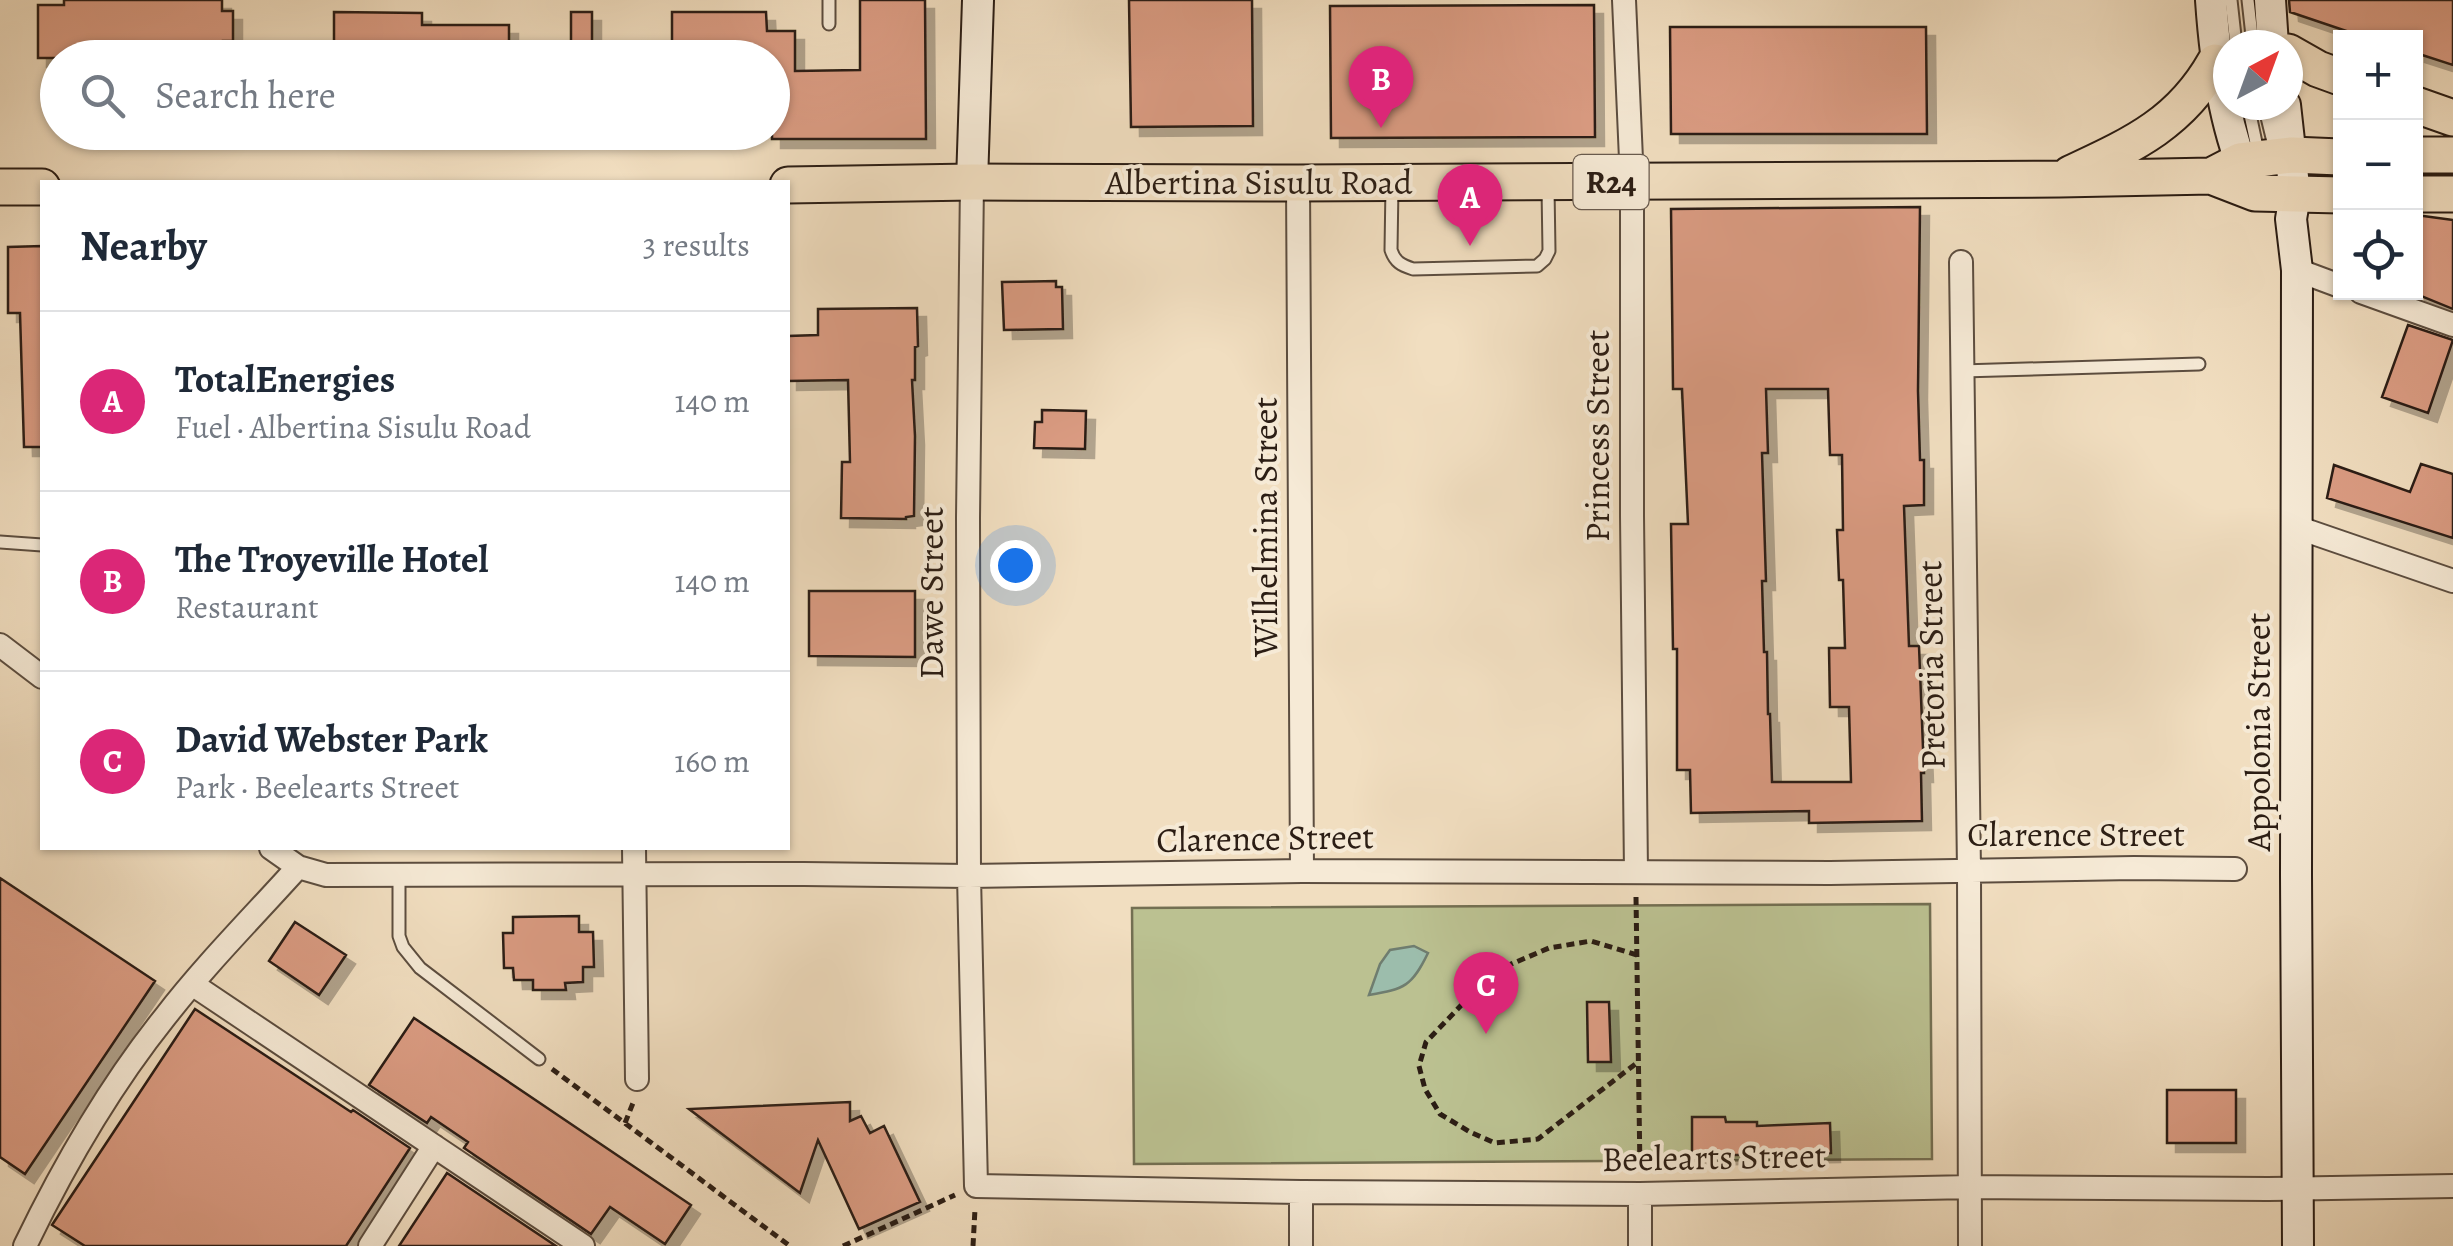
<!DOCTYPE html>
<meta charset="utf-8">
<style>
:root{--surface:#fff;--page:#f2f2f3;--text:#1f2937;--muted:#747a83;--line:#e0e1e3;--accent:#db2777}
body{margin:0;font-family:Alegreya,serif;background:var(--page);color:var(--text)}
.controls{position:absolute;right:30px;top:30px;display:grid;overflow:hidden;border-radius:0px;box-shadow:0 2px 8px #0004}
.controls button{width:90px;height:90px;display:grid;place-items:center;padding:0;border:0;border-bottom:2px solid var(--line);background:var(--surface);color:var(--text);font:50px sans-serif}
.compass{position:absolute;left:2213px;top:30px;width:90px;height:90px;border-radius:50%;background:var(--surface);box-shadow:0 2px 8px #0004;rotate:41deg}
.you{position:absolute;left:1015px;top:565px;width:35px;height:35px;margin:-25px;border:8px solid #fff;border-radius:50%;background:#1a73e8;box-shadow:0 0 0 15px #1a73e833}
.badge{display:grid;place-items:center;width:65px;height:65px;border-radius:50%;background:var(--accent);color:#fff;font-size:32px;font-weight:700}
.pin{position:absolute;translate:-50% -82px;filter:drop-shadow(0 2px 5px #0008)}
.pin::after{content:'';position:absolute;top:52px;width:35px;height:30px;background:inherit;clip-path:polygon(0 0,100% 0,50% 100%)}
.list{margin:0;padding:0;list-style:none}
h2{display:flex;justify-content:space-between;align-items:center;height:130px;margin:0;padding:0 40px;font-size:42px}
h2 small{font-size:32px;font-weight:400;color:var(--muted)}
.list li{display:grid;grid-template-columns:65px 1fr auto;gap:30px;align-items:center;box-sizing:border-box;height:180px;padding:0 40px;border-top:2px solid var(--line)}
.list b{display:block;font-size:38px;white-space:nowrap}
.list p{margin:0;font-size:32px;white-space:nowrap;color:var(--muted)}
.list em{font-size:32px;font-style:normal;color:var(--muted)}
.icon{flex:none;width:55px;height:55px;fill:none;stroke:currentColor;stroke-width:2;stroke-linecap:round;stroke-linejoin:round}
.map{position:relative;flex:none;width:2453px;height:1246px;overflow:hidden}
.search{position:absolute;background:var(--surface);box-shadow:0 2px 8px #0004;left:40px;top:40px;width:750px;height:110px;display:flex;align-items:center;gap:25px;box-sizing:border-box;padding:0 35px;border-radius:55px;color:var(--muted);font-size:38px}
.panel{position:absolute;background:var(--surface);box-shadow:0 2px 8px #0004;left:40px;top:180px;width:750px;height:670px;border-radius:0px}
.map>svg:first-child{display:block}
.green{fill:#bbc191;stroke:#736f52;stroke-width:2.5}
.water{fill:#9cbdac;stroke:#6f7d6f;stroke-width:2.5}
.building{fill:#db9c83;stroke:#2b1d14;stroke-width:2.5;fill-rule:evenodd;filter:url(#shadow)}
.lines{fill:none;stroke-linecap:round;stroke-linejoin:round}
.lane-casing{stroke:#5c4d3f;stroke-width:15}
.street-casing{stroke:#5c4d3f;stroke-width:26}
.secondary-casing{stroke:#2b1d14;stroke-width:34}
.primary-casing{stroke:#2b1d14;stroke-width:39}
.path{stroke:#2b1d14;stroke-width:5;stroke-dasharray:8 5;stroke-linecap:butt}
.lane{stroke:#f6ead6;stroke-width:11}
.street{stroke:#f6ead6;stroke-width:22}
.secondary{stroke:#f6ead6;stroke-width:30}
.primary{stroke:#f1dec0;stroke-width:35}
.labels{text-anchor:middle;stroke-width:8;stroke-linejoin:round;paint-order:stroke}
.shield{fill:#f6ead6;stroke:#685a4e;stroke-width:2.5}
.shield-label{font-size:32px;font-weight:bold;fill:#2b1d14}
.street-label{font-size:35px;fill:#2b1d14;stroke:#f6ead6}
</style>
<div class="map">
<svg width="2453" height="1246" viewBox="0 0 2453 1246">
<defs>
<filter id="shadow"><feDropShadow dx="9" dy="9" stdDeviation="0" flood-color="#0004"/></filter>
</defs>
<rect width="100%" height="100%" fill="#f1dec0"/>
<filter id="stains"><feTurbulence type="fractalNoise" baseFrequency=".002" numOctaves="4"/><feColorMatrix values="0 0 0 0 .2 0 0 0 0 .09 0 0 0 0 .02 0 0 0 .5 -.17"/></filter>
<radialGradient id="worn" r=".72"><stop offset=".6" stop-color="#630" stop-opacity="0"/><stop offset="1" stop-color="#630" stop-opacity=".3"/></radialGradient>
<path class="green" d="M1930 904 1932 1159 1134 1164 1132 908Z"/>
<path class="water" d="M1414 946 1428 953C1412 986 1405 989 1369 995L1380 964 1390 950Z"/>
<path class="building" d="M64 0H222V11H233V41H223V58H38V5H64Z
M860 0H925L926 139H772V58H672V12H766L767 31H795V71L860 70Z
M1129 0H1252L1253 126 1131 127Z
M2289 0H2453V65L2416 53V38H2367L2290 12Z
M1594 5 1595 137 1331 138 1330 6Z
M334 12 422 13V25H509V58H334Z
M571 12H592V58H571Z
M1670 27H1926L1927 134H1671Z
M1920 207 1918 391 1920 460H1924V505L1904 506 1909 646H1919L1924 773H1921L1922 821 1809 823V811L1691 813 1690 770H1677V649H1673L1671 524H1688L1682 389H1673L1671 209ZM1766 389H1828L1830 455H1842L1843 530H1837L1839 580H1843L1845 648H1829L1830 707H1849L1851 782H1772L1770 714H1768L1767 652H1764L1762 581H1766L1762 453H1768Z
M2416 215 2453 220V309L2416 294Z
M42 246V447H24L20 313H8V247Z
M1056 281V287H1062L1063 329 1004 330 1002 282Z
M917 308 918 346 915 347V380H912L915 436 914 516 906 517V519L841 518 842 462H850L848 380 788 381V336L818 335V309Z
M2408 325 2453 340 2428 413 2382 397Z
M1042 410 1086 411 1085 449 1034 448 1035 422H1042Z
M2421 464 2453 474V538L2327 498 2334 465 2410 492Z
M809 591H915V657L809 656Z
M0 878 155 981 25 1174 0 1157Z
M579 916V932H593L594 967H583V982L565 983 566 990H533V980H514L513 968H504L503 933H513V917Z
M295 922 346 955 319 995 269 961Z
M1587 1002H1609L1611 1062H1588Z
M195 1009 351 1112 353 1110 410 1148 346 1246H85L52 1225Z
M414 1018 691 1205 665 1244 610 1207 591 1234 464 1148 468 1142 431 1117 427 1123 369 1085Z
M2167 1090H2236V1143H2167Z
M850 1102V1121L861 1116 870 1133 884 1126 920 1202 859 1229 818 1140 800 1193 689 1109Z
M1692 1117H1725L1726 1122H1757V1126L1830 1123 1831 1153 1692 1156Z
M447 1173 556 1246H399Z"/>
<g class="lines">
<defs>
<path id="lane" d="M2231 0 2236 45
M2248 0 2253 45
M829 24V0
M2248 105 2258 152
M2264 105 2276 154
M1392 186 1391 250C1395 262 1401 265 1413 269L1537 266 1545 259 1549 251 1548 188
M1962 371 2199 364
M0 542 42 545
M399 875V936L403 947 420 968 539 1059"/>
<path id="street" d="M1624 0 1632 182V516L1636 872
M972 182 968 518 969 876 976 1186 1301 1192 1640 1194 1971 1187 2268 1189 2453 1186
M1298 183 1302 871
M1961 262 1969 870 1970 1246
M2297 270 2340 286
M2361 292 2453 325
M2296 527 2453 581
M0 645 42 677
M271 848 298 867 326 875 804 874 969 876 1302 871 1830 873 2134 868 2235 869
M634 848 637 1079
M192 984 583 1246
M25 1246C64 1165 109 1087 165 1017 206 964 253 917 298 867
M370 1246 434 1146
M1301 1246V1192
M1640 1246V1194"/>
<path id="secondary" d="M2211 0C2215 59 2224 128 2249 182
M2270 0 2273 45
M2285 105 2295 195 2291 219 2297 270 2296 875 2298 1246
M972 182 978 0"/>
<path id="primary" d="M2288 52 2318 69 2340 77
M2416 105 2453 118
M2416 155H2453
M2070 174C2132 145 2180 124 2215 62
M2211 176 2240 161 2292 155 2340 157
M788 185 972 182 1298 183 2060 179 2211 176 2255 193 2340 195
M0 187H42
M2416 194H2453"/>
</defs>
<use href="#lane" class="lane-casing"/>
<use href="#street" class="street-casing"/>
<use href="#secondary" class="secondary-casing"/>
<use href="#primary" class="primary-casing"/>
<path class="path" d="M1636 897 1640 1171
M1637 955 1591 941 1549 948 1502 968 1474 992 1426 1042 1419 1066 1425 1089 1440 1114 1470 1132 1495 1143 1538 1139 1638 1062
M552 1069 790 1246
M625 1123 633 1103
M843 1246 955 1195
M973 1246 975 1209"/>
<use href="#lane" class="lane"/>
<use href="#street" class="street"/>
<use href="#secondary" class="secondary"/>
<use href="#primary" class="primary"/>
</g>
<g class="labels">
<rect class="shield" x="1573.5" y="155" width="75" height="54" rx="8"/>
<g class="shield-label">
<text x="1611" y="193">R24</text>
</g>
<g class="street-label">
<text x="1259" y="194">Albertina Sisulu Road</text>
<text transform="translate(1597 436) rotate(-90)" y="12">Princess Street</text>
<text transform="translate(1265 527) rotate(-90)" y="12">Wilhelmina Street</text>
<text transform="translate(931 593) rotate(-90)" y="12">Dawe Street</text>
<text transform="translate(1931 665) rotate(-91)" y="12">Pretoria Street</text>
<text transform="translate(2258 732) rotate(-90)" y="12">Appolonia Street</text>
<text x="2076" y="846">Clarence Street</text>
<text transform="translate(1265 838) rotate(-1)" y="12">Clarence Street</text>
<text transform="translate(1714 1157) rotate(-1)" y="12">Beelearts Street</text>
</g>
</g>
<rect width="100%" height="100%" filter="url(#stains)"/>
<rect width="100%" height="100%" fill="url(#worn)"/>
</svg>
<div class="controls">
<button>+</button>
<button>−</button>
<button><svg class="icon" aria-label="locate" viewBox="0 0 24 24"><circle cx="12" cy="12" r="6"/><path d="M12 2v4M12 18v4M2 12h4M18 12h4"/></svg></button>
</div>
<svg class="compass" viewBox="-18 -18 36 36"><path d="M0-13l5 13h-10z" fill="#e53935"/><path d="M0 13l5-13h-10z" fill="#747a83"/></svg>
<div class="you"></div>
<div class="pin badge" style="left:1470px;top:246px">A</div>
<div class="pin badge" style="left:1381px;top:128px">B</div>
<div class="pin badge" style="left:1486px;top:1034px">C</div>
<div class="search"><svg class="icon" aria-label="search" viewBox="0 0 24 24"><circle cx="10" cy="10" r="6"/><path d="M15 15l6 6"/></svg>Search here</div>
<section class="panel">
<h2>Nearby<small>3 results</small></h2>
<ul class="list">
<li><span class="badge">A</span><div><b>TotalEnergies</b><p>Fuel · Albertina Sisulu Road</p></div><em>140 m</em></li>
<li><span class="badge">B</span><div><b>The Troyeville Hotel</b><p>Restaurant</p></div><em>140 m</em></li>
<li><span class="badge">C</span><div><b>David Webster Park</b><p>Park · Beelearts Street</p></div><em>160 m</em></li>
</ul>
</section>
</div>
